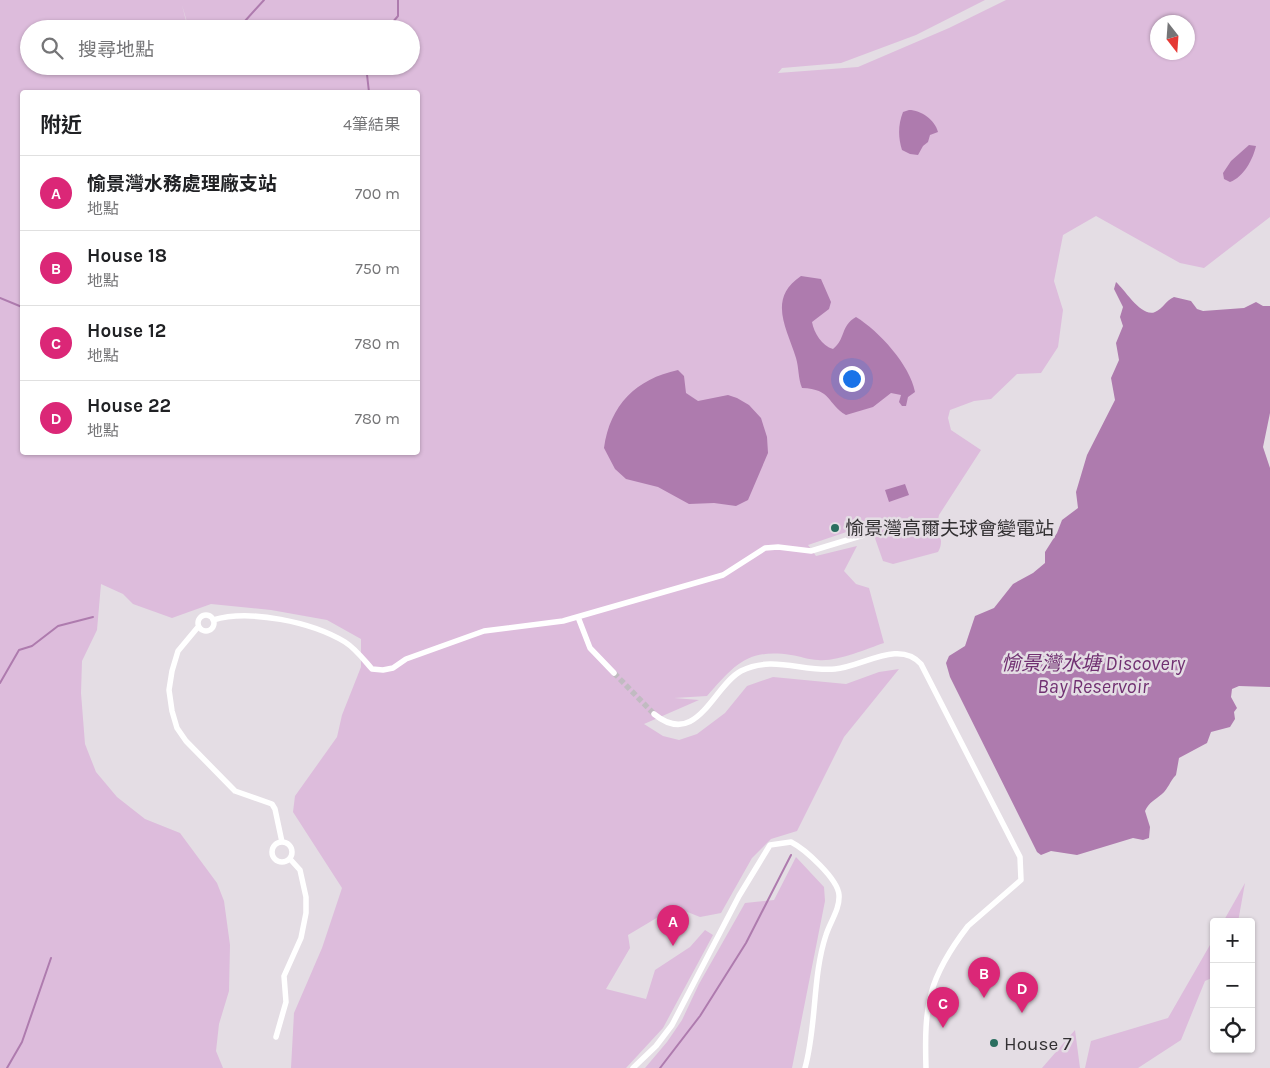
<!DOCTYPE html>
<html lang="zh-TW">
<meta charset="utf-8">
<style>
:root{--surface:#fff;--page:#f6f6f6;--text:#202124;--muted:#757577;--line:#e0e0e0;--accent:#db2777}
body{margin:0;font-family:Karla,"Noto Sans TC",sans-serif;background:var(--page);color:var(--text)}
.controls{position:absolute;right:15px;bottom:15px;display:grid;overflow:hidden;border-radius:5px;box-shadow:0 1px 4px #0004}
.controls button{width:45px;height:45px;display:grid;place-items:center;padding:0;border:0;border-bottom:1px solid var(--line);background:var(--surface);color:var(--text);font:25px sans-serif}
.compass{position:absolute;left:1150px;top:15px;width:45px;height:45px;border-radius:50%;background:var(--surface);box-shadow:0 1px 4px #0004;rotate:163deg}
.you{position:absolute;left:851px;top:378px;width:18px;height:18px;margin:-12px;border:4px solid #fff;border-radius:50%;background:#1a73e8;box-shadow:0 0 0 8px #1a73e833}
.badge{display:grid;place-items:center;width:32px;height:32px;border-radius:50%;background:var(--accent);color:#fff;font-size:16px;font-weight:700}
.pin{position:absolute;translate:-50% -41px;filter:drop-shadow(0 1px 2px #0008)}
.pin::after{content:'';position:absolute;top:26px;width:18px;height:15px;background:inherit;clip-path:polygon(0 0,100% 0,50% 100%)}
.list{margin:0;padding:0;list-style:none}
h2{display:flex;justify-content:space-between;align-items:center;height:65px;margin:0;padding:0 20px;font-size:21px}
h2 small{font-size:16px;font-weight:400;color:var(--muted)}
.list li{display:grid;grid-template-columns:32px 1fr auto;gap:15px;align-items:center;box-sizing:border-box;height:75px;padding:0 20px;border-top:1px solid var(--line)}
.list b{display:block;font-size:19px;white-space:nowrap}
.list p{margin:0;font-size:16px;white-space:nowrap;color:var(--muted)}
.list em{font-size:16px;font-style:normal;color:var(--muted)}
.icon{flex:none;width:28px;height:28px;fill:none;stroke:currentColor;stroke-width:2;stroke-linecap:round;stroke-linejoin:round}
.map{position:relative;flex:none;width:1270px;height:1068px;overflow:hidden}
.search{position:absolute;background:var(--surface);box-shadow:0 1px 4px #0004;left:20px;top:20px;width:400px;height:55px;display:flex;align-items:center;gap:12px;box-sizing:border-box;padding:0 18px;border-radius:28px;color:var(--muted);font-size:19px}
.panel{position:absolute;background:var(--surface);box-shadow:0 1px 4px #0004;left:20px;top:90px;width:400px;height:365px;border-radius:5px}
.map>svg:first-child{display:block}
.green{fill:#ddbcdc;fill-rule:evenodd}
.water{fill:#ae7bae}
.lines{fill:none;stroke-linecap:round;stroke-linejoin:round}
.stream{stroke:#ae7bae;stroke-width:2}
.minor-tunnel{stroke:#c1bbc1;stroke-width:5.5;stroke-dasharray:5.5 3;stroke-linecap:butt}
.minor{stroke:#fff;stroke-width:5.5}
.poi-dot{fill:#2a6e5f;stroke:#e4dde4;stroke-width:2}
.labels{text-anchor:middle;stroke-width:5;stroke-linejoin:round;paint-order:stroke}
.poi-label{font-size:19px;fill:#333133;stroke:#e4dde4;text-anchor:start}
.water-label{font-size:20px;font-style:italic;fill:#713172;stroke:#e4dde4}
</style>
<div class="map">
<svg width="1270" height="1068" viewBox="0 0 1270 1068">
<rect width="100%" height="100%" fill="#e4dde4"/>
<path class="green" d="M0 0H985L916 35 841 63 782 68 778 73 858 67 949 28 1006 0H1270V217L1204 268 1180 263 1096 216 1063 235 1054 281 1063 310 1058 347 1041 373 1017 374 991 399 974 401 950 410 948 418 951 430 981 450 939 515C935 528 946 539 938 552L893 564 883 561 870 524 808 545 816 556 857 546 844 571 856 584 869 588 884 643C866 649 837 662 818 660 809 660 800 656 791 655 747 648 734 666 707 696L674 698 699 700 644 724 663 736 679 740 697 734 725 713 747 686 773 677 846 684 879 672 899 669 844 737 797 831 771 839 752 858 721 913 700 917 675 907 628 935 630 948 606 989 646 999 655 970 690 947 705 930 713 935 663 1028 626 1068H291L294 1013 322 948 342 888 293 812 295 796 337 737 342 715 361 667V639L327 620 271 610 211 604 172 618 133 604 123 594 101 584 97 630 82 661 81 693 85 744 96 772 117 797 145 819 180 833 217 883 224 901 230 945 229 991 219 1024 216 1051 223 1068H0ZM182 5 189 29H411V66H29V29H188ZM1158 22H1188V52H1158ZM22 92H418V452H22Z
M796 857 824 887 825 901 792 1068H645L667 1042 682 1020 699 984 745 903 774 900Z
M1245 883 1238 922H1223Z
M1214 938V977L1205 981 1181 1040 1138 1068H1085L1091 1041 1168 1018Z
M1075 1030 1080 1068H1042Z"/>
<path class="water" d="M909 110C921 110 935 120 938 132L930 135 928 142 923 146 918 155 910 154 902 150C898 137 898 125 903 112Z
M1249 145 1256 146C1253 159 1244 177 1230 182L1224 179 1223 173 1231 161Z
M801 276 821 279 831 302 829 309 812 322C814 333 822 346 833 349 846 339 840 326 856 317 879 331 910 365 915 392L908 397 906 406H902L899 402 901 395 891 393 873 407 846 415C827 404 832 389 802 388 798 378 799 368 796 358 787 328 767 299 801 276Z
M1116 282C1125 290 1142 318 1155 312 1163 309 1166 300 1174 297L1191 301 1197 309 1203 311 1244 308 1256 302 1263 306H1270V413L1263 447 1270 468V687L1239 686 1232 689 1231 697 1237 708 1234 712 1235 719 1230 727 1211 732 1207 743 1179 758 1176 775C1170 781 1168 789 1162 794 1155 800 1149 802 1145 811L1150 827 1149 838 1143 840 1133 838 1077 855 1051 851 1041 855 1037 852 950 677 946 663 949 656 965 646 975 616 994 608 1013 584 1033 573 1045 563V552L1057 533 1062 520 1078 508 1076 492 1087 455 1115 400 1111 378 1119 360 1116 343 1123 326 1120 317 1123 307 1114 289Z
M678 370 684 376 686 393 698 401 728 395 737 398 749 405 761 418 767 437 768 453 748 500 736 506 714 503 689 504 658 487 626 479 615 469 604 448C610 405 636 379 678 370Z
M905 484 909 495 889 502 885 490Z"/>
<g class="lines">
<path class="stream" d="M245 21 264 0
M387 29 398 16V0
M366 66 369 92
M0 298 22 307
M0 683 19 650 32 646 58 626 93 617
M7 1068 22 1042 51 958
M660 1068 700 1016 746 943 791 855"/>
<path class="minor-tunnel" d="M614 673 654 714"/>
<path class="minor" d="M198 623a8 8 0 1 1 16 0a8 8 0 1 1-16 0Z
M578 617 590 648 614 673
M213 620C250 609 312 622 345 642 356 649 364 660 372 669L383 670 393 668 406 659 484 631 563 621 723 575 765 548 778 547 811 551 867 534
M198 627 178 651 172 671 169 690 172 711 177 728 186 741 235 791 272 804 275 809 282 842
M654 714C697 749 713 686 741 671 772 655 803 672 835 669 862 667 899 639 921 664L1020 857 1021 880 968 926C928 978 924 1005 926 1068
M272 852a10 10 0 1 1 20 0a10 10 0 1 1-20 0Z
M276 1037 286 1002 284 976 301 938 306 913V897L300 870 290 859
M633 1068 656 1046 672 1025 739 896 770 845 791 842C805 849 838 879 839 895 840 909 830 922 826 935 812 977 817 1025 805 1068"/>
</g>
<g class="poi-dot">
<circle cx="835" cy="528" r="5"/>
<circle cx="994" cy="1043" r="5"/>
</g>
<g class="labels">
<g class="poi-label">
<text x="845" y="535">愉景灣高爾夫球會變電站</text>
<text x="1004" y="1050">House 7</text>
</g>
<g class="water-label">
<text x="1093" y="670">愉景灣水塘 Discovery<tspan x="1093" dy="23">Bay Reservoir</tspan></text>
</g>
</g>
</svg>
<div class="controls">
<button>+</button>
<button>−</button>
<button><svg class="icon" aria-label="locate" viewBox="0 0 24 24"><circle cx="12" cy="12" r="6"/><path d="M12 2v4M12 18v4M2 12h4M18 12h4"/></svg></button>
</div>
<svg class="compass" viewBox="-18 -18 36 36"><path d="M0-13l5 13h-10z" fill="#e53935"/><path d="M0 13l5-13h-10z" fill="#757577"/></svg>
<div class="you"></div>
<div class="pin badge" style="left:673px;top:946px">A</div>
<div class="pin badge" style="left:984px;top:998px">B</div>
<div class="pin badge" style="left:943px;top:1028px">C</div>
<div class="pin badge" style="left:1022px;top:1013px">D</div>
<div class="search"><svg class="icon" aria-label="search" viewBox="0 0 24 24"><circle cx="10" cy="10" r="6"/><path d="M15 15l6 6"/></svg>搜尋地點</div>
<section class="panel">
<h2>附近<small>4筆結果</small></h2>
<ul class="list">
<li><span class="badge">A</span><div><b>愉景灣水務處理廠支站</b><p>地點</p></div><em>700 m</em></li>
<li><span class="badge">B</span><div><b>House 18</b><p>地點</p></div><em>750 m</em></li>
<li><span class="badge">C</span><div><b>House 12</b><p>地點</p></div><em>780 m</em></li>
<li><span class="badge">D</span><div><b>House 22</b><p>地點</p></div><em>780 m</em></li>
</ul>
</section>
</div>
